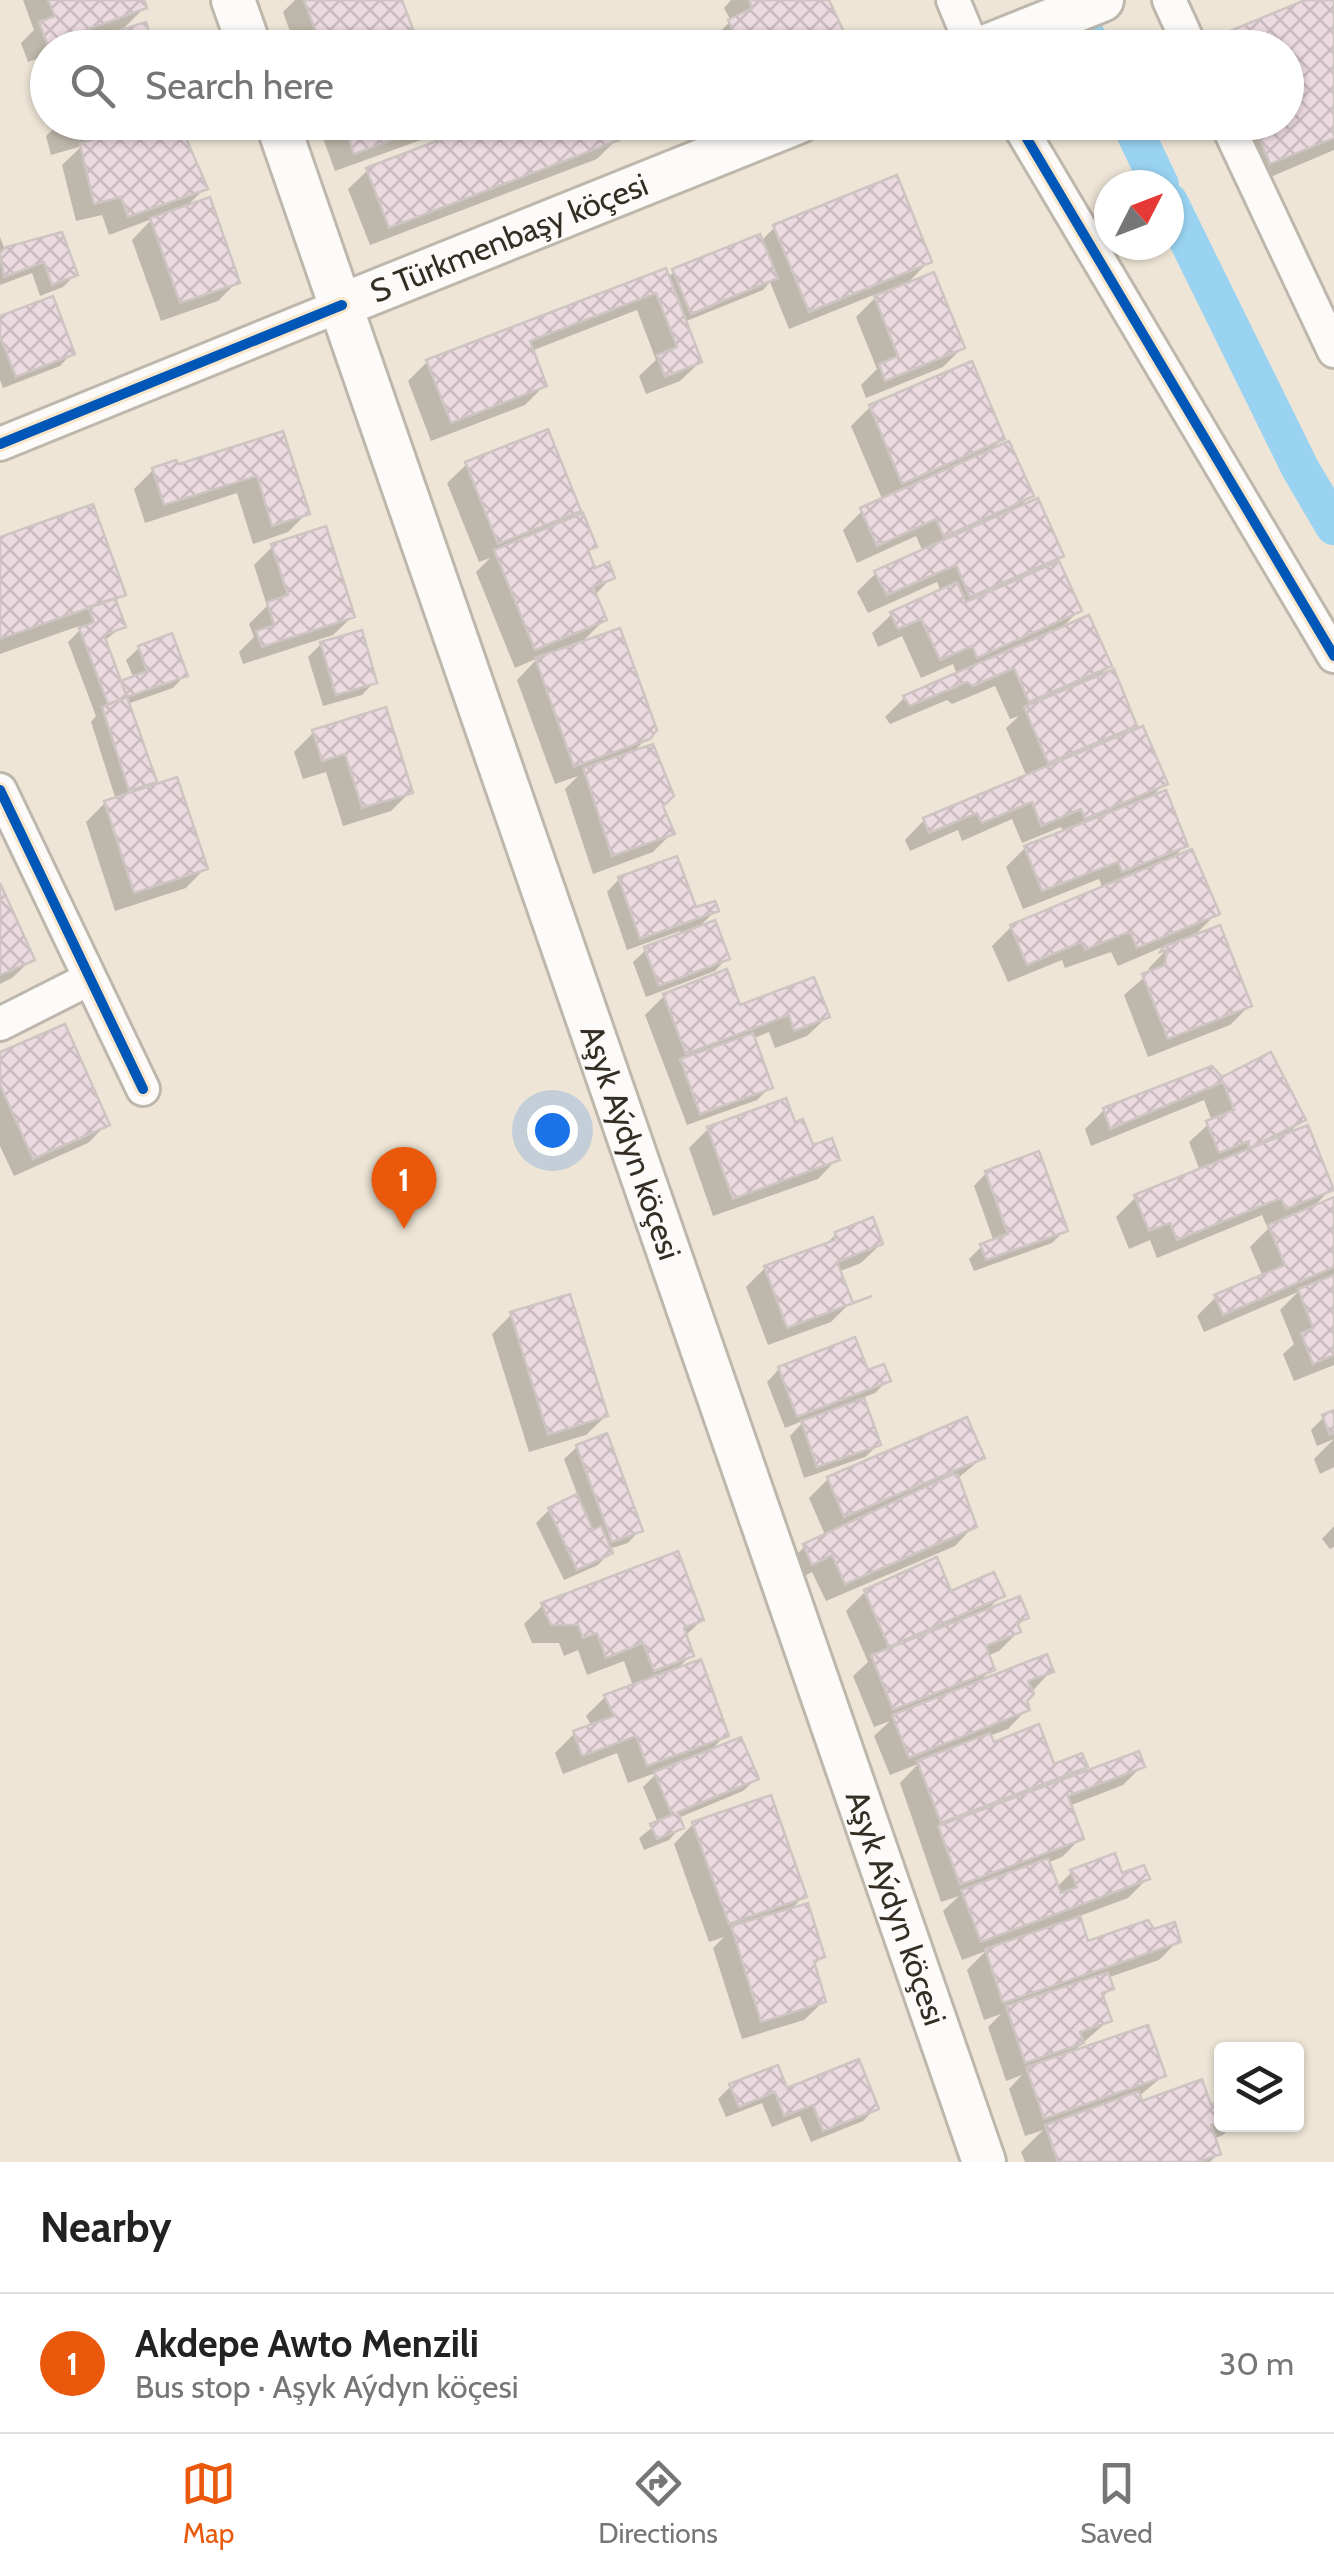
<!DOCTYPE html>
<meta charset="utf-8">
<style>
:root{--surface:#fff;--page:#f6f6f6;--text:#222;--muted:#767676;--line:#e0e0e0;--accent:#ea580c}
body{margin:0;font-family:Cabin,sans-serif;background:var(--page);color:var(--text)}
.controls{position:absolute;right:30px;bottom:30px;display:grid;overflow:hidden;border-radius:10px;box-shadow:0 2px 8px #0004}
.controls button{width:90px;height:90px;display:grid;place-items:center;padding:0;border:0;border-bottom:2px solid var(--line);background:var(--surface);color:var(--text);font:50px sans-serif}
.compass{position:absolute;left:1094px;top:170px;width:90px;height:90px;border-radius:50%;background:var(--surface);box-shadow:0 2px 8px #0004;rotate:48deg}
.you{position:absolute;left:552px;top:1130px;width:35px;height:35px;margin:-25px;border:8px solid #fff;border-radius:50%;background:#1a73e8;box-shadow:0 0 0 15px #1a73e833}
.badge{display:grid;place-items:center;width:65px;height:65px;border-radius:50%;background:var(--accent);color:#fff;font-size:32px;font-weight:700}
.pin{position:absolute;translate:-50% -82px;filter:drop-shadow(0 2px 5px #0008)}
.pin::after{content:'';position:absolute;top:52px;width:35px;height:30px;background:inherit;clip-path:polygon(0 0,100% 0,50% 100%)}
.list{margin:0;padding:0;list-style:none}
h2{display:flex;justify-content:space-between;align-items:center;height:130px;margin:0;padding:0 40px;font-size:42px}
h2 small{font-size:32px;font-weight:400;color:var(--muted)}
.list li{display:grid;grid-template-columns:65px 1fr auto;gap:30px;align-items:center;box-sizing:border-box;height:140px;padding:0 40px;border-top:2px solid var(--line)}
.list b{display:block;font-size:38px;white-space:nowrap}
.list p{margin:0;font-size:32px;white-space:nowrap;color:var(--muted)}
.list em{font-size:32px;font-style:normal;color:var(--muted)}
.icon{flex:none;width:55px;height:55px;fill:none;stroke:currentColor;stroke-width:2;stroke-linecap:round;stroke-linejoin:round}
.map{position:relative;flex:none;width:1334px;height:2162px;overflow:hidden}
.search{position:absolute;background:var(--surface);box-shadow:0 2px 8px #0004;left:30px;right:30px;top:30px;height:110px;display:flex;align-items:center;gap:25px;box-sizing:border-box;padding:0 35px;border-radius:55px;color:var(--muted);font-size:38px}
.sheet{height:270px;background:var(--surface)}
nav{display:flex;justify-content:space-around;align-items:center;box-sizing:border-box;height:140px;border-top:2px solid var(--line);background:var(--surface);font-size:28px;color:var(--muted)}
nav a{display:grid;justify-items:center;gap:5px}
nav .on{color:var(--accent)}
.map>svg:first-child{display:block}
.shadow{fill:#0003}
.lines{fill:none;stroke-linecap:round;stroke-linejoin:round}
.canal{stroke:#99d3f1;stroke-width:38}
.building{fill:url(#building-cross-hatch);stroke:#cec5c2;stroke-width:2.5}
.minor-casing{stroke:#beb7ab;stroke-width:38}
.major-casing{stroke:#beb7ab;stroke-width:48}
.minor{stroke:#fcfbf9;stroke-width:32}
.major{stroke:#fcfbf9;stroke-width:42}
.cycleway-casing{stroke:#f9e7cb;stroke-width:16}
.cycleway{stroke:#0057b8;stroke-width:10}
.labels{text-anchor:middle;stroke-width:10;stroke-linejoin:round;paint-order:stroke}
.street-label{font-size:32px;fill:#342d23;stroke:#f9e7cb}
</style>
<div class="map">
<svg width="1334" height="2162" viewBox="0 0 1334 2162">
<defs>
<pattern id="building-cross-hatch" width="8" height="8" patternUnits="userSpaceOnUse" patternTransform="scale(2.5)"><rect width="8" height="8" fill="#ebdadf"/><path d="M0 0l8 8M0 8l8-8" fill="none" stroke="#cabbbf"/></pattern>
</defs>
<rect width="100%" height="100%" fill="#eee5d6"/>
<path class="shadow" d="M23 0H141L144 8 119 33 152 48H73L75 45 48 48V55L28 62 21 43 34 30Z
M295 0H399L410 28 394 45 414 48H296L283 12Z
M731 0H826L847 45 844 48H713L710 41 731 21 724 8Z
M1312 0H1334V150L1245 188 1217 122H1286V48H1210L1218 39Z
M60 122H177L205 188 184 209 237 282 218 301 161 321 132 240 152 219 109 235 102 215 76 221 62 165 82 146 51 155 46 136Z
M317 122H439L421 140 335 171Z
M560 135 616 140 597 159 370 245 348 189 368 170Z
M775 227 929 261 904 287 962 348 943 367 866 398 861 385 877 369 856 317 881 292 789 329 770 282 763 290 684 322 700 362 680 381 646 394 639 376 656 360 637 310 531 351 544 386 525 405 431 441 408 381 427 362 667 278 674 272 761 241Z
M61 235 75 275 63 287 40 296 32 273 0 285V237L5 250Z
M0 319 72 353 60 366 3 388 0 380Z
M870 407 1002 439 988 453 1031 496 1016 510 1061 555 1047 569 1079 611 1059 630 1109 666 1095 680 1112 672 1137 731 1165 783 1149 799 1185 846 1171 860 1217 913 1191 939 1249 1006 1230 1025 1148 1057 1124 995 1148 974 1149 968 1174 942 1118 966 1111 952 1065 968 1062 960 1008 982 992 946 1011 927 1103 889 1099 879 1023 909 1006 867 1025 848 1064 833 1061 827 1022 843 1012 819 962 841 958 830 910 851 905 840 924 820 1027 777 1006 728 1019 716 1010 719 995 686 952 704 947 700 890 724 885 717 904 698 957 675 953 664 921 678 902 636 878 647 872 633 892 614 941 592 937 582 868 613 857 592 876 573 923 552 916 536 857 563 843 530 862 511 883 501 851 426Z
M281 434 307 513 288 532 253 544 237 493 145 523 134 489 153 470 178 467Z
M467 464 579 511 566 523 594 546 587 554 594 571 612 577 594 596 604 620 579 645 648 737 631 754 672 833 653 852 593 874 565 789 578 776 555 784 517 680 538 658 515 668 476 572 490 558 479 562 447 483Z
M0 539 123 594 114 602 123 626 104 641 120 685 134 679 126 660 139 648 185 675 173 688 127 704 155 781 146 790 205 868 186 888 115 911 86 822 105 803 116 800 91 722 96 716 68 642 80 630 79 626 0 654Z
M273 546 353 616 333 635 243 664 239 652 254 637 249 624 267 606 254 565Z
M321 644 374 682 362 695 323 706 308 657Z
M313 733 410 792 391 811 343 826 326 772 303 779 294 752Z
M619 879 694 911 716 910 696 930 727 958 715 971 646 997 633 962 646 950 682 935 680 931 627 950 607 892Z
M0 889 32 959 12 978 0 984Z
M664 996 738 1008 827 1017 807 1036 775 1048 769 1032 752 1039 770 1087 757 1100 687 1125 645 1015Z
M0 1055 107 1124 88 1143 14 1176 0 1146Z
M1221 1080 1302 1120 1287 1135 1331 1189 1311 1209 1334 1200V1365L1294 1381 1283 1354 1294 1344 1280 1310 1298 1292 1204 1332 1197 1316 1216 1297 1263 1277 1250 1247 1268 1229 1262 1215 1157 1258 1150 1240 1129 1249 1116 1217 1135 1198 1200 1171 1189 1142 1212 1121 1204 1100 1091 1146 1085 1129 1104 1110Z
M793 1125 812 1149 837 1159 818 1179 713 1216 689 1148 708 1129Z
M986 1173 1065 1230 1052 1243 974 1271 969 1259 982 1246 994 1242 974 1186Z
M836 1234 881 1244 861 1263 838 1272 850 1303 831 1322 768 1345 746 1287 765 1268 824 1246Z
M511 1315 606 1416 586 1435 529 1452 492 1334Z
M779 1369 866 1373 888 1380 875 1393 862 1398 878 1445 865 1457 804 1478 790 1436 805 1420 785 1428 767 1382Z
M1334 1413V1439L1317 1446 1311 1430 1323 1418Z
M1334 1439V1467L1320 1474 1314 1459Z
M577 1447 640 1530 628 1543 609 1549 610 1552 598 1565 564 1580 536 1523 549 1510 578 1496 564 1459Z
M982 1458 957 1479 974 1526 955 1546 826 1601 812 1572 793 1582 786 1566 805 1546 826 1537 809 1498 828 1479Z
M1334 1526V1547L1330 1549 1322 1539Z
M865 1592 1002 1595 984 1613 1026 1618 1016 1627 1018 1632 999 1651 987 1656 992 1669 977 1684 1051 1671 1024 1700 1027 1709 1008 1729 989 1736 992 1745 1053 1767H1085L1073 1778 1142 1766 1123 1785 1069 1806 1081 1838 1062 1857 1047 1863 1056 1888 1072 1872 1147 1879 1128 1898 1077 1917 1087 1944 1154 1932 1178 1941 1159 1960 1107 1978 1111 1989 1101 1998 1109 2020 1068 2056 1163 2076 1138 2097 1141 2104 1209 2108 1222 2104V2124H1234L1223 2135 1213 2139 1219 2153 1210 2162H1025L1021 2152 1043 2130 1025 2136 1009 2089 1022 2075 1006 2081 988 2027 1001 2014 984 2020 967 1970 986 1951 962 1960 943 1911 959 1896 941 1902 900 1783 918 1764 890 1775 874 1736 890 1721 874 1727 853 1676 868 1662 846 1611Z
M543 1605 702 1620 684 1637 691 1655 675 1671 726 1735 708 1753 756 1779 743 1791 678 1818 681 1827 669 1840 644 1850 639 1838 658 1823 643 1787 658 1772 628 1783 617 1753 563 1774 555 1753 574 1734 592 1727 586 1716 605 1697 633 1686 624 1661 587 1675 578 1650 564 1656 559 1643H532L524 1624Z
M693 1824 804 1896 789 1911 822 1957 813 1966 824 2001 804 2020 742 2039 713 1948 724 1937 709 1942 674 1844Z
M731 2086 785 2091 876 2108 863 2121 811 2142 800 2116 772 2127 762 2103 726 2117 718 2099Z"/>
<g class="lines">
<path class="canal" d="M1068 0 1092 48
M1130 122 1160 185
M1169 202 1300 468 1334 526"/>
</g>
<path class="building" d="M48 0H144L147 8 47 44 39 22 55 16Z
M304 0H402L413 29 364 48H322Z
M749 0H829L850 45 741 48 728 20 752 8Z
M1305 0H1334V138L1270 164 1253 122H1286V48H1221L1216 37Z
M146 22 154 48H73L72 45Z
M412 36 416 48H379Z
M66 122H119L70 137Z
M141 122H179L208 189 128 217 121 197 94 204 80 144Z
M343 122H441L354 154Z
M486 122H558L562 131 585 122H612L619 140 389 228 366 168Z
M897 175 932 262 809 312 773 225Z
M210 197 240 283 180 303 150 218Z
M62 232 78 275 52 285 44 262 4 277 0 253 6 247Z
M760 234 778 278 691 314 672 269Z
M666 268 702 362 665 377 657 355 677 347 656 293 530 341 547 386 451 423 426 360Z
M934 272 965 348 885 381 879 364 898 356 874 296Z
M53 296 75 354 16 377 0 337V316Z
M972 361 1005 439 902 484 869 405Z
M548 429 581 511 498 544 465 462Z
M283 431 310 514 272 526 257 476 164 505 152 468 176 460 179 464Z
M1009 441 1034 496 944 537 936 519 877 546 860 508Z
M1038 498 1064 556 970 597 956 565 887 595 874 571Z
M93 504 126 595 0 639V537Z
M583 513 597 547 588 550 595 568 609 562 615 578 593 587 607 620 535 650 494 550Z
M326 526 355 617 262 647 256 631 274 625 267 602 288 595 271 544Z
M1059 561 1082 611 977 658 972 646 940 660 921 619 898 629 890 612 957 582 966 602Z
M115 598 126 627 104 635 127 697 108 704 79 628 94 622 88 607Z
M1089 615 1112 666 1029 702 1014 668 973 686 967 682 910 706 903 696Z
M620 628 657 730 650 739 574 767 535 658Z
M362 630 377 683 336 695 320 642Z
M172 633 188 676 127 697 121 681 147 671 138 646Z
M1114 669 1137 726 1048 763 1024 707Z
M127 697 157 782 129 791 102 707Z
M386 707 413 793 362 808 345 754 322 761 312 730Z
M1143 726 1168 784 1085 819 1081 809 1041 826 1032 802 982 823 977 813 929 833 923 818Z
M653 744 674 796 663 806 675 834 612 856 583 768Z
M177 777 208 869 134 893 104 801Z
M1166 790 1188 846 1122 872 1118 862 1042 891 1024 846Z
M1192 849 1220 914 1137 948 1131 934 1126 933 1085 950 1081 942 1027 965 1010 925Z
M677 856 696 907 715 901 719 911 640 939 618 877Z
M0 883 35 960 0 975Z
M715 920 730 959 659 986 644 947Z
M1220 925 1252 1006 1168 1039 1142 974 1165 965 1167 950 1160 952 1163 947Z
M727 969 740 1005 814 977 830 1017 794 1031 789 1015 686 1054 663 994Z
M65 1024 110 1125 33 1159 0 1085V1052Z
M753 1033 773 1088 700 1114 680 1059Z
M1271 1052 1306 1120 1248 1149 1249 1141 1219 1153 1206 1121 1234 1110 1223 1082 1110 1129 1103 1108 1212 1066 1222 1077Z
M786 1098 795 1122 803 1119 813 1145 832 1138 840 1160 733 1199 707 1127Z
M1308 1125 1334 1190 1286 1209 1281 1198 1177 1240 1170 1223 1149 1231 1134 1195Z
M1039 1151 1068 1231 986 1260 980 1244 1008 1234 985 1171Z
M1334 1197V1267L1223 1315 1214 1295 1285 1265 1268 1225Z
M873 1217 883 1244 837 1262 853 1303 872 1296 787 1328 764 1266 835 1240V1232Z
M1334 1275V1355L1313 1364 1301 1333 1313 1328 1298 1289Z
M570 1294 608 1416 548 1435 510 1312Z
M855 1337 868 1370 884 1364 891 1381 797 1417 778 1367Z
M864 1398 881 1445 817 1467 801 1421Z
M1334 1410V1433L1330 1435 1322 1415Z
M967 1417 985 1458 844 1517 827 1477Z
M607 1433 643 1531 612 1542 576 1445Z
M953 1474 958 1475 977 1527 845 1584 832 1555 812 1565 803 1544Z
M577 1494 593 1530 601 1526 613 1553 577 1570 548 1508Z
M678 1551 704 1620 684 1628 694 1656 654 1671 643 1643 606 1658 597 1633 583 1638 578 1625H551L541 1603Z
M937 1557 951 1591 994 1572 1005 1596 889 1647 864 1590Z
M1020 1596 1029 1618 1017 1622 1021 1632 986 1646 995 1670 893 1710 871 1655Z
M1047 1654 1054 1672 1028 1681 1034 1694 1027 1701 1030 1710 909 1758 892 1715Z
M701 1659 729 1736 647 1766 636 1736 582 1756 573 1731 614 1716 604 1695Z
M1039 1724 1054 1764 1082 1753 1088 1767 941 1823 917 1761 990 1733 994 1742Z
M741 1737 759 1779 678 1812 684 1828 657 1839 650 1824 672 1815 654 1772Z
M1139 1751 1145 1767 1068 1796 1084 1839 960 1885 938 1826Z
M771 1795 807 1897 729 1924 692 1822Z
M1115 1853 1122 1873 1144 1865 1150 1879 981 1942 961 1890 1048 1858 1061 1893 1077 1887 1070 1870Z
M808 1903 825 1957 814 1961 826 2002 761 2022 731 1926Z
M1080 1916 1088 1941 1148 1920 1154 1929 1175 1922 1181 1942 1003 2003 985 1949Z
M1108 1972 1114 1989 1102 1993 1112 2021 1080 2032 1084 2043 1025 2063 1006 2006Z
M1148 2025 1166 2076 1044 2119 1026 2067Z
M859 2059 879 2109 823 2131 813 2105 784 2116 775 2092 739 2107 729 2084 778 2065 787 2088Z
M1202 2079 1211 2105 1222 2101V2122L1211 2125 1221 2154 1198 2162H1058L1045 2125 1139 2091 1142 2101Z"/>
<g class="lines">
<defs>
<path id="minor" d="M953 0 973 48
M1169 0 1191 48
M1017 122 1334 656
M1226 122 1334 351
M0 444 342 305
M0 790 143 1089
M0 1024 89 979"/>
<g id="major">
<path d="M233 0 250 48"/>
<path d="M982 48 1102 0"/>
<path id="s1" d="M277 122 984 2162"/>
<path id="s2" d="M342 305 798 122"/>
</g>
</defs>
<use href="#minor" class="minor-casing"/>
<use href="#major" class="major-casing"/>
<use href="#minor" class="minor"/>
<use href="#major" class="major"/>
<defs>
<path id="cycleway" d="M1017 122 1334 656
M0 444 342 305
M0 790 143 1089"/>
</defs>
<use href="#cycleway" class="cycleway-casing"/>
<use href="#cycleway" class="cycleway"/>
</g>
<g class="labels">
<g class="street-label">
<text dy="11" stroke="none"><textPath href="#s2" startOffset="180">S Türkmenbaşy köçesi</textPath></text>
<text dy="11" stroke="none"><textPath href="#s1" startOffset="1080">Aşyk Aýdyn köçesi</textPath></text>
<text dy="11" stroke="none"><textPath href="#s1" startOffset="1890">Aşyk Aýdyn köçesi</textPath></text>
</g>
</g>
</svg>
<div class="controls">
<button><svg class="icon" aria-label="layers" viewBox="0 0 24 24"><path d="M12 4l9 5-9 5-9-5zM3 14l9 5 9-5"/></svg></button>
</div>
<svg class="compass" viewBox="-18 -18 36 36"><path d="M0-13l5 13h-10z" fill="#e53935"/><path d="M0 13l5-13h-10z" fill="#767676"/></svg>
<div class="you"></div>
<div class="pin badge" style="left:404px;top:1229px">1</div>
<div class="search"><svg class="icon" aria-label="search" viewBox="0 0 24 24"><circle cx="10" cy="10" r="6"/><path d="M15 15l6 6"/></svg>Search here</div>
</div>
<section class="sheet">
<h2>Nearby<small></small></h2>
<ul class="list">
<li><span class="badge">1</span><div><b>Akdepe Awto Menzili</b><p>Bus stop · Aşyk Aýdyn köçesi</p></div><em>30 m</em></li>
</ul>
</section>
<nav>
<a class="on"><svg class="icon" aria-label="map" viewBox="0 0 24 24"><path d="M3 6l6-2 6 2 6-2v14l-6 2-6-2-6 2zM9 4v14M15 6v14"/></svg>Map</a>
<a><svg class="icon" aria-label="directions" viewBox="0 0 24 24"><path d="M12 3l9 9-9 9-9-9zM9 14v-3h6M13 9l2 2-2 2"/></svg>Directions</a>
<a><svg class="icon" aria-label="saved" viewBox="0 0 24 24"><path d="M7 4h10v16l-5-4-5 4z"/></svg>Saved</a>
</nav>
